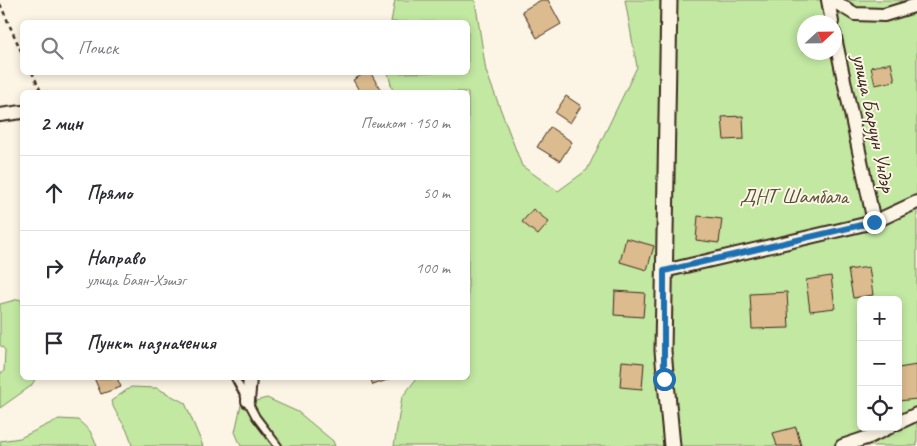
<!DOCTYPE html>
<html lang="ru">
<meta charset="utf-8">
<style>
:root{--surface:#fff;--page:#f7f7f7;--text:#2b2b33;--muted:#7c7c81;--line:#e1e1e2}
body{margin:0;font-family:Caveat,sans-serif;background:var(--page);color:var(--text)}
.controls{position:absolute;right:15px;bottom:15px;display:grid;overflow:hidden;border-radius:8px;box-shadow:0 2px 8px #0003}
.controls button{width:45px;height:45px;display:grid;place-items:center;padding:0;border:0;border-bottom:1px solid var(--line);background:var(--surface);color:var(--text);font:25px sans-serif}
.compass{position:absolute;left:797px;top:15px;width:45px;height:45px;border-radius:50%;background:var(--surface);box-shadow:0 2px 8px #0003;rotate:68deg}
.stop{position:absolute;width:15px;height:15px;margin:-11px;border:4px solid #1f6fb2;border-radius:50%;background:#fff}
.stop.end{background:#1f6fb2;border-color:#fff;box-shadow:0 1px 5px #0008}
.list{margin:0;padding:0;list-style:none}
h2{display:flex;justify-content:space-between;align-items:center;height:65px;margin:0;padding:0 20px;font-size:21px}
h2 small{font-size:16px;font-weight:400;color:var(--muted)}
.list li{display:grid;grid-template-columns:32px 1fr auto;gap:15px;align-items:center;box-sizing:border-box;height:75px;padding:0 20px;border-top:1px solid var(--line)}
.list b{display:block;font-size:19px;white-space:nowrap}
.list p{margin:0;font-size:16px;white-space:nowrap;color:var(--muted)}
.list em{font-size:16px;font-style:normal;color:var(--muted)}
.icon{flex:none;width:28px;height:28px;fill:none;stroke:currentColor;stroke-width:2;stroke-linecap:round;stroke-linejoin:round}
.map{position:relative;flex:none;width:917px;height:446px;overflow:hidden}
.search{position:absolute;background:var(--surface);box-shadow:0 2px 8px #0003;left:20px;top:20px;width:450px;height:55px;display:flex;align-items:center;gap:12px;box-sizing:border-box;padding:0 18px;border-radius:8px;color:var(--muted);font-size:19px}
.panel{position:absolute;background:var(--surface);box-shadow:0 2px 8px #0003;left:20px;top:90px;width:450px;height:290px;border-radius:8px}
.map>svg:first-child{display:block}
.green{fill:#c2e8a2;stroke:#7e8960;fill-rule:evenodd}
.building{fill:#dcbb8e;stroke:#3b2a1e}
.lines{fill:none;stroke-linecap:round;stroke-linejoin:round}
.service-casing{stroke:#3b2a1e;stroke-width:10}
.minor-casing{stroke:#3b2a1e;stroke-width:16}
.tertiary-casing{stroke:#3b2a1e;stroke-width:19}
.path{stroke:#3b2a1e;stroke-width:2.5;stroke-dasharray:4 4;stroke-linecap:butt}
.service{stroke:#fcf5e5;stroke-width:6}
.minor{stroke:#fcf5e5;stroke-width:12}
.tertiary{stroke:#fcf5e5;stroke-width:15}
.route{stroke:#1f6fb2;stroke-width:6}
.labels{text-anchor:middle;stroke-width:4;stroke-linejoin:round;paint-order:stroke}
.street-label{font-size:21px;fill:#3b2a1e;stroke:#fcf5e5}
.park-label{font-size:21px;fill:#565038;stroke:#fcf5e5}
</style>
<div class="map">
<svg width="917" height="446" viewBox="0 0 917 446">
<rect width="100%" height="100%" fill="#fcf5e5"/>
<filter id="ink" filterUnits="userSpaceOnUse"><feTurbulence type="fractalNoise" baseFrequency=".02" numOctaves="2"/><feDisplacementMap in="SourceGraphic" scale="10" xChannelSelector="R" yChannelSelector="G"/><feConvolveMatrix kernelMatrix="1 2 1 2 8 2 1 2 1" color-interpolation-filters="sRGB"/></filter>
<g filter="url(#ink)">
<path class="green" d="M395 0H475L486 71 522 166 558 191 587 170 637 67 625 0H917V446H394L402 397 417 378H468V92H393L388 73 468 72V22H391ZM804 22H834V52H804ZM861 300H898V427H861Z
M19 299 22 301V378H36L31 386 0 408V374L4 371 5 350 0 345V304Z
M131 387 157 388 185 403 203 446H132C130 429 116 417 111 401Z
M267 398 298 412 333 441 335 446H241L235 432 241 405Z
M59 419 78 420 90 431 97 446H0V441L20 438Z"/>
<path class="building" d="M541 0H548L561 24 537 38 522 11Z
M891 63 895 81 875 85 871 67Z
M367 72H370L382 92H360L353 80Z
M566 96 581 106 570 123 555 113Z
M743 116 744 139 724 140 722 117Z
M550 127 572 142 560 161 537 147Z
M533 209 549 222 538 235 522 222Z
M698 216 722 219 719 243 696 240Z
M626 238 654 246 647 270 620 262Z
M869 267 873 295 853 298 848 270Z
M831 276 835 308 810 311 806 280Z
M615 291 645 293 643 317 614 315Z
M787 292 789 328 752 329 750 294Z
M622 361 644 363 642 389 620 387Z
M917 365V399L898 401V368Z
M94 378H117L121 387 101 394Z
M370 378H389L390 379 373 385Z
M796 427 801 446H777L773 433Z"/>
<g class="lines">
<defs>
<path id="service" d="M235 378 256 417 278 446"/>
<path id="minor" d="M828 0 832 22
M832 0 855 14 884 15 917 5
M834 33 874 222
M0 115 22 112
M664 271 874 222 917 202
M248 401 250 378
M898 423 917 414
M842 446 869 437 890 427"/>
<path id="tertiary" d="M669 0 663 351 672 446"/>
</defs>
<use href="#service" class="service-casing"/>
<use href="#minor" class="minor-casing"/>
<use href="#tertiary" class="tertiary-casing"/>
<path class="path" d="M0 4 22 53
M32 72 41 92"/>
<use href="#service" class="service"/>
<use href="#minor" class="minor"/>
<use href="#tertiary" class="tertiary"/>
</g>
</g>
<g class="lines" filter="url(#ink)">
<path class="route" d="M664 379V271L874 222"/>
</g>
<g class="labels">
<g class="street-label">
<text transform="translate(874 123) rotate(78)" y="7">улица Баруун Ундэр</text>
</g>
<g class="park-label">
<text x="794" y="203">ДНТ Шамбала</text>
</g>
</g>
</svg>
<div class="controls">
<button>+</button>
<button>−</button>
<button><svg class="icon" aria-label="locate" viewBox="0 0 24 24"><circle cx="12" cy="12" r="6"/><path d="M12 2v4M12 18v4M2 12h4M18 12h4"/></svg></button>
</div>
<svg class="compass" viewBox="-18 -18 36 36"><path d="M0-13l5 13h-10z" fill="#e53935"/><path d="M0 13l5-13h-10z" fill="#7c7c81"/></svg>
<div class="stop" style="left:664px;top:379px"></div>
<div class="stop end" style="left:874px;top:222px"></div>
<div class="search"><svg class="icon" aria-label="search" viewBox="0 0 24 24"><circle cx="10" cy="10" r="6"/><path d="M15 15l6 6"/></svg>Поиск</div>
<section class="panel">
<h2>2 мин<small>Пешком · 150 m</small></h2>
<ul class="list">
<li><svg class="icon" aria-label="ahead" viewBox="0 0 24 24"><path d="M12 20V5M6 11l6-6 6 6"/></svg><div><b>Прямо</b></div><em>50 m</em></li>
<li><svg class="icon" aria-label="right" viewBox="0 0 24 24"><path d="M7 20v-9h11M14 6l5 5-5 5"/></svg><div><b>Направо</b><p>улица Баян-Хэшэг</p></div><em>100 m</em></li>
<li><svg class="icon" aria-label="arrive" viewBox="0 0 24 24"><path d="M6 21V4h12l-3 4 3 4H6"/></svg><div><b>Пункт назначения</b></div></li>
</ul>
</section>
</div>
